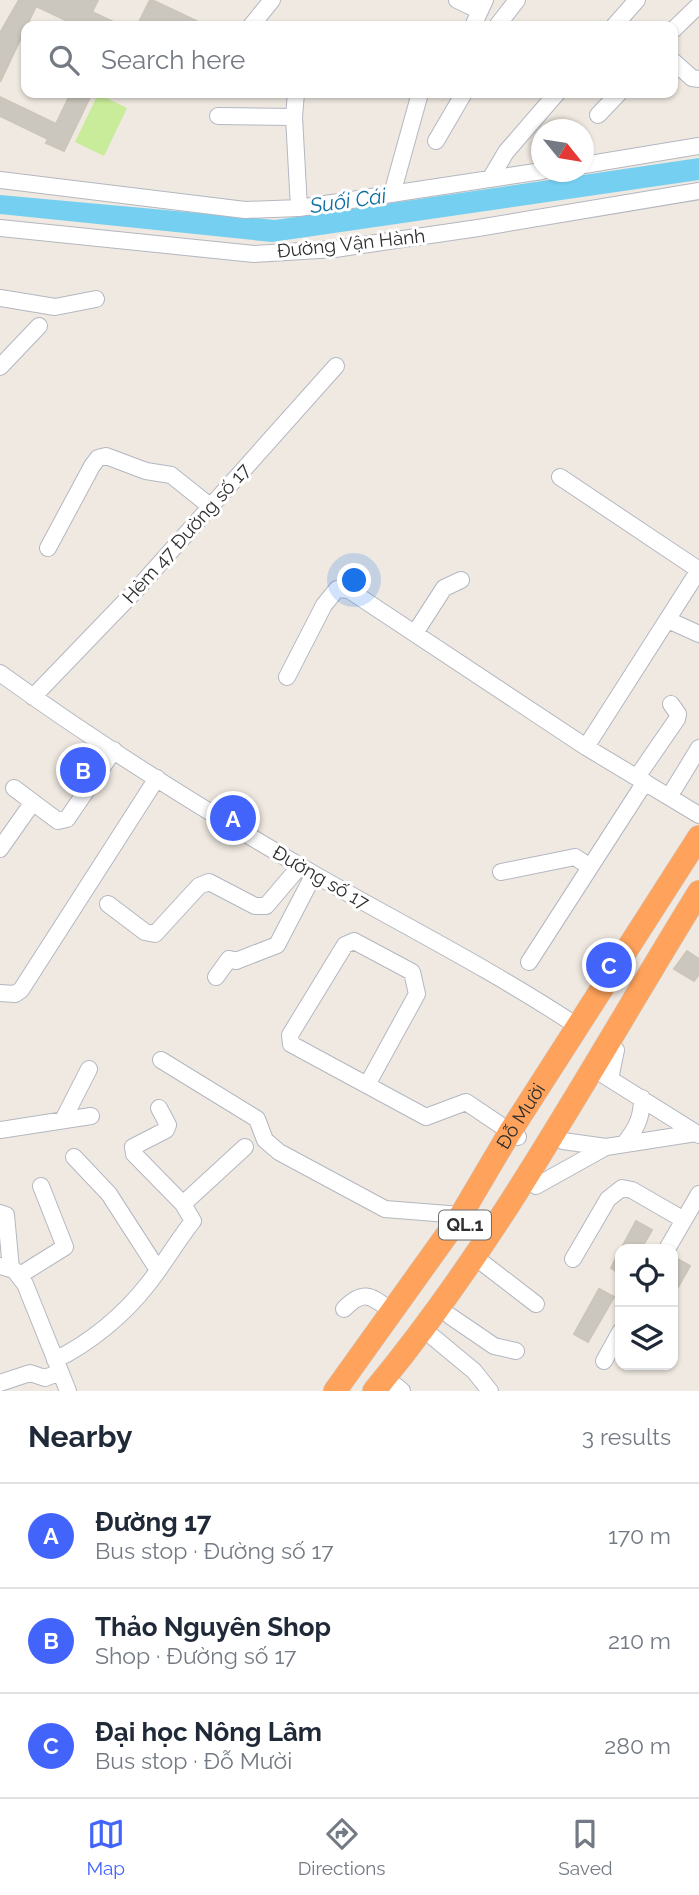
<!DOCTYPE html>
<meta charset="utf-8">
<style>
:root{--surface:#fff;--page:#f6f6f7;--text:#1f2937;--muted:#747a83;--line:#e0e1e3;--accent:#4264fb}
body{margin:0;font-family:Raleway,sans-serif;background:var(--page);color:var(--text)}
.controls{position:absolute;right:21px;bottom:21px;display:grid;overflow:hidden;border-radius:14px;box-shadow:0 2px 5px #0004}
.controls button{width:63px;height:63px;display:grid;place-items:center;padding:0;border:0;border-bottom:2px solid var(--line);background:var(--surface);color:var(--text);font:35px sans-serif}
.compass{position:absolute;left:531px;top:119px;width:63px;height:63px;border-radius:50%;background:var(--surface);box-shadow:0 2px 5px #0004;rotate:120deg}
.you{position:absolute;left:355px;top:581px;width:24px;height:24px;margin:-18px;border:5px solid #fff;border-radius:50%;background:#1a73e8;box-shadow:0 0 0 10px #1a73e833}
.badge{display:grid;place-items:center;width:46px;height:46px;border-radius:50%;background:var(--accent);color:#fff;font-size:23px;font-weight:700}
.pin{position:absolute;translate:-50% -50%;border:4px solid #fff;box-shadow:0 2px 7px #0006}
.list{margin:0;padding:0;list-style:none}
h2{display:flex;justify-content:space-between;align-items:center;height:91px;margin:0;padding:0 28px;font-size:30px}
h2 small{font-size:23px;font-weight:400;color:var(--muted)}
.list li{display:grid;grid-template-columns:46px 1fr auto;gap:21px;align-items:center;box-sizing:border-box;height:105px;padding:0 28px;border-top:2px solid var(--line)}
.list b{display:block;font-size:26px;white-space:nowrap}
.list p{margin:0;font-size:23px;white-space:nowrap;color:var(--muted)}
.list em{font-size:23px;font-style:normal;color:var(--muted)}
.icon{flex:none;width:38px;height:38px;fill:none;stroke:currentColor;stroke-width:2;stroke-linecap:round;stroke-linejoin:round}
.map{position:relative;flex:none;width:699px;height:1391px;overflow:hidden}
.search{position:absolute;background:var(--surface);box-shadow:0 2px 5px #0004;left:21px;right:21px;top:21px;height:77px;display:flex;align-items:center;gap:18px;box-sizing:border-box;padding:0 24px;border-radius:14px;color:var(--muted);font-size:26px}
.sheet{height:406px;background:var(--surface)}
nav{display:flex;justify-content:space-around;align-items:center;box-sizing:border-box;height:98px;border-top:2px solid var(--line);background:var(--surface);font-size:19px;color:var(--muted)}
nav a{display:grid;justify-items:center;gap:4px}
nav .on{color:var(--accent)}
.map>svg:first-child{display:block}
.pitch{fill:#c9ec9a}
.water{fill:#75cff0}
.building{fill:#cbc7bf;stroke:#cbc5ba;stroke-width:2}
.lines{fill:none;stroke-linecap:round;stroke-linejoin:round}
.minor-casing{stroke:#b4b7c1;stroke-width:18}
.highway-casing{stroke:#c9c9c9;stroke-width:24}
.minor{stroke:#fff;stroke-width:16}
.highway{stroke:#ffa35c;stroke-width:23}
.labels{text-anchor:middle;stroke-width:6;stroke-linejoin:round;paint-order:stroke}
.shield{fill:#fff;stroke:#6d6d6d;stroke-width:2}
.shield-label{font-size:18px;font-weight:bold;fill:#2e2e2e}
.street-label{font-size:19px;fill:#2e2e2e;stroke:#fff}
.water-label{font-size:21px;font-style:italic;fill:#0d6fa3;stroke:#fff}
</style>
<div class="map">
<svg width="699" height="1391" viewBox="0 0 699 1391">
<rect width="100%" height="100%" fill="#efe9e1"/>
<path class="pitch" d="M98 94 127 108 104 156 75 142Z"/>
<path class="water" d="M699 158V180L272 242 0 214V195L275 220Z"/>
<path class="building" d="M19 0H98L92 12 122 26H78L36 6 0 82V33Z
M150 0H152L207 26H137Z
M71 93H92L64 151 46 143 48 139 0 116V97L56 124Z
M687 951 699 959V974L694 981 674 969Z
M636 1221 652 1230 641 1249H621Z
M620 1250V1273L611 1268Z
M674 1257 690 1266 673 1296V1258Z
M599 1289 614 1297 588 1342 574 1334Z"/>
<g class="lines">
<defs>
<path id="minor" d="M457 0 480 11
M251 26 272 0
M473 26 485 0
M497 26 517 0
M614 26 637 0
M673 30 699 5
M673 61 692 78 699 79
M296 93 294 117 299 208
M598 115 619 93
M218 116 294 117
M436 141 464 93
M584 165 699 146
M490 179 506 152 557 93
M0 180 245 210 299 208 542 171
M392 194 420 93
M0 228 254 254 335 249 478 228 699 191
M0 298 55 307 96 299
M0 367 39 326
M560 477 699 570
M48 548 92 466 98 458 106 456 146 471 171 475 210 506
M668 620 699 634
M415 633 444 588 461 580
M0 673C102 747 210 814 319 877 405 926 494 971 577 1026
M287 677 324 605 337 589 349 590 586 747 699 815
M33 697 137 589 336 366
M586 747 699 570
M637 777 677 719 678 714 671 704
M14 788 58 821 67 819 114 750
M669 797 699 748
M0 849 33 802
M501 872 575 857 590 867
M108 904 145 932 155 934 199 886 209 882 255 906H266L300 866
M529 962 645 782
M216 977 229 959 236 961 277 945 314 874
M0 993 15 994 21 990 157 778
M161 1060 257 1119 265 1140 279 1152 385 1209 461 1215
M602 1074 699 1135
M610 1079 616 1050
M367 1085 417 994 412 972 354 941 345 945 290 1035 291 1044 426 1117 466 1102 518 1137
M63 1120 89 1069
M0 1130 91 1116
M563 1141 606 1147 696 1133
M624 1144C636 1129 642 1118 642 1098
M74 1157 109 1194 158 1270
M536 1186 606 1147
M183 1204 245 1147
M0 1213 6 1215 11 1269
M667 1249 699 1194
M573 1259 608 1199 622 1188 632 1190 684 1220
M484 1264 536 1304
M0 1266 14 1270 25 1284 68 1391
M20 1275 65 1247 41 1186
M344 1309C365 1287 373 1298 393 1312
M450 1316 494 1346 516 1351
M433 1337 474 1371 490 1391
M55 1360C90 1343 124 1315 148 1284 164 1264 177 1241 193 1221L183 1204 134 1154 133 1147 166 1130 168 1125 159 1108
M604 1361 620 1332
M0 1383 30 1373 45 1378 60 1372
M396 1386 402 1391"/>
<g id="highway">
<path id="s1" d="M335 1391 461 1215 510 1132 699 837"/>
<path d="M374 1391C501 1238 595 1060 699 892"/>
</g>
</defs>
<use href="#minor" class="minor-casing"/>
<use href="#highway" class="highway-casing"/>
<use href="#minor" class="minor"/>
<use href="#highway" class="highway"/>
</g>
<g class="labels">
<rect class="shield" x="439" y="1210.5" width="52" height="29" rx="5"/>
<g class="shield-label">
<text x="465" y="1231">QL.1</text>
</g>
<g class="street-label">
<text transform="translate(351 243) rotate(-6)" y="7">Đường Vận Hành</text>
<text transform="translate(186 533) rotate(-48)" y="7">Hẻm 47 Đường số 17</text>
<text transform="translate(321 877) rotate(30)" y="7">Đường số 17</text>
<text dy="7" stroke="none"><textPath href="#s1" startOffset="332">Đỗ Mười</textPath></text>
</g>
<g class="water-label">
<text transform="translate(348 201) rotate(-8)" y="7">Suối Cái</text>
</g>
</g>
</svg>
<div class="controls">
<button><svg class="icon" aria-label="locate" viewBox="0 0 24 24"><circle cx="12" cy="12" r="6"/><path d="M12 2v4M12 18v4M2 12h4M18 12h4"/></svg></button>
<button><svg class="icon" aria-label="layers" viewBox="0 0 24 24"><path d="M12 4l9 5-9 5-9-5zM3 14l9 5 9-5"/></svg></button>
</div>
<svg class="compass" viewBox="-18 -18 36 36"><path d="M0-13l5 13h-10z" fill="#e53935"/><path d="M0 13l5-13h-10z" fill="#747a83"/></svg>
<div class="you"></div>
<div class="pin badge" style="left:233px;top:818px">A</div>
<div class="pin badge" style="left:83px;top:770px">B</div>
<div class="pin badge" style="left:609px;top:965px">C</div>
<div class="search"><svg class="icon" aria-label="search" viewBox="0 0 24 24"><circle cx="10" cy="10" r="6"/><path d="M15 15l6 6"/></svg>Search here</div>
</div>
<section class="sheet">
<h2>Nearby<small>3 results</small></h2>
<ul class="list">
<li><span class="badge">A</span><div><b>Đường 17</b><p>Bus stop · Đường số 17</p></div><em>170 m</em></li>
<li><span class="badge">B</span><div><b>Thảo Nguyên Shop</b><p>Shop · Đường số 17</p></div><em>210 m</em></li>
<li><span class="badge">C</span><div><b>Đại học Nông Lâm</b><p>Bus stop · Đỗ Mười</p></div><em>280 m</em></li>
</ul>
</section>
<nav>
<a class="on"><svg class="icon" aria-label="map" viewBox="0 0 24 24"><path d="M3 6l6-2 6 2 6-2v14l-6 2-6-2-6 2zM9 4v14M15 6v14"/></svg>Map</a>
<a><svg class="icon" aria-label="directions" viewBox="0 0 24 24"><path d="M12 3l9 9-9 9-9-9zM9 14v-3h6M13 9l2 2-2 2"/></svg>Directions</a>
<a><svg class="icon" aria-label="saved" viewBox="0 0 24 24"><path d="M7 4h10v16l-5-4-5 4z"/></svg>Saved</a>
</nav>
